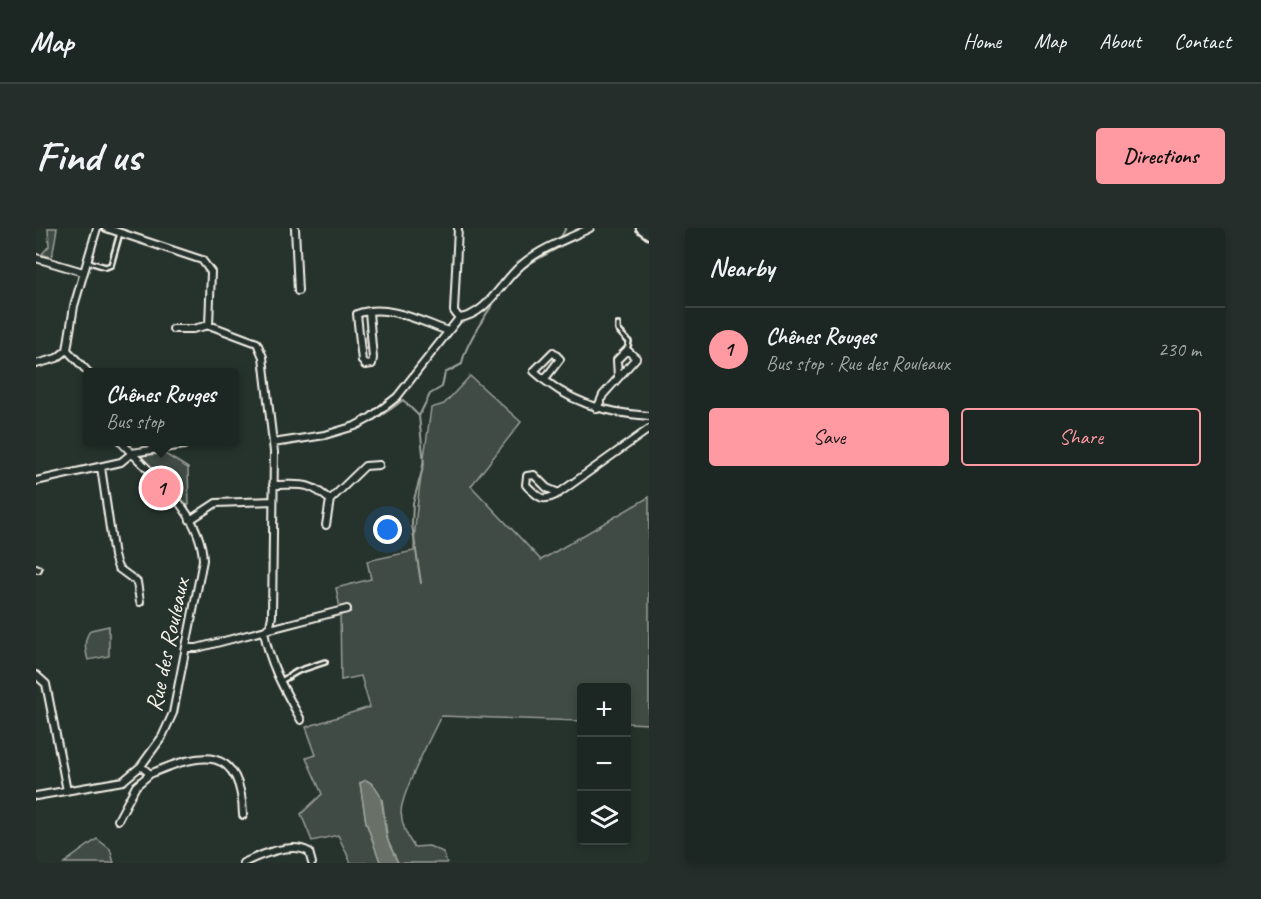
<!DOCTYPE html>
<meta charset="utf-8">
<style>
:root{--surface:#1c2622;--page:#252e2a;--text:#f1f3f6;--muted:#a0a5a5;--line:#3a4340;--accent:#ff9aa2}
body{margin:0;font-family:Caveat,sans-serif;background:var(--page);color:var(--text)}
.controls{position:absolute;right:18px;bottom:18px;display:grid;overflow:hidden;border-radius:6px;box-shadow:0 3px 9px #0003}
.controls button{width:54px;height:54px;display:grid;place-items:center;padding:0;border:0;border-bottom:2px solid var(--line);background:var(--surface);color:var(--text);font:30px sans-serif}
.you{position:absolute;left:352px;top:302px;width:21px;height:21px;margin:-15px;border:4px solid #fff;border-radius:50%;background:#1a73e8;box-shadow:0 0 0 9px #1a73e833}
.badge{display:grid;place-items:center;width:39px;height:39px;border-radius:50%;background:var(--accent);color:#111;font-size:20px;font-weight:700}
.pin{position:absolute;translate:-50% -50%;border:3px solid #fff;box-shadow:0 2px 6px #0006}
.popup{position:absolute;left:47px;top:140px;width:156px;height:78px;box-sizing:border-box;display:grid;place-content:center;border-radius:6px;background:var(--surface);filter:drop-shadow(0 2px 4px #0005);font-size:20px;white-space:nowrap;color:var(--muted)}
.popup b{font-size:22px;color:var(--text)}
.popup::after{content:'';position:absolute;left:50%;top:100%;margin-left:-12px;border:12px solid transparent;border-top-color:var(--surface)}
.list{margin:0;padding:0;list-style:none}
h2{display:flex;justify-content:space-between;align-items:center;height:78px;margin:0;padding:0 24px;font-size:26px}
h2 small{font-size:20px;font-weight:400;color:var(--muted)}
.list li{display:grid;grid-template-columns:39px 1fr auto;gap:18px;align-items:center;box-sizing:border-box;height:84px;padding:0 24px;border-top:2px solid var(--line)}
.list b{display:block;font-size:22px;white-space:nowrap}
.list p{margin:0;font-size:20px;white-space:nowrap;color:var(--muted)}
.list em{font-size:20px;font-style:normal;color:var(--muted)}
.actions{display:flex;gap:12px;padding:18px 24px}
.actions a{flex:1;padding:14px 0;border:2px solid var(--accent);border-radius:6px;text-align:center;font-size:21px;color:var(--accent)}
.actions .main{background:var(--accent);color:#111}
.icon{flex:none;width:33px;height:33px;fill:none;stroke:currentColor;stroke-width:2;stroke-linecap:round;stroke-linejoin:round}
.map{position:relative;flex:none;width:613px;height:635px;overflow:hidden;border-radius:6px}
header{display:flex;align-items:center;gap:36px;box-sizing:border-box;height:84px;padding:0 30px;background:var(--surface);border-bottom:2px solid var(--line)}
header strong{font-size:28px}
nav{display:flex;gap:33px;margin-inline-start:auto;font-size:21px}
.intro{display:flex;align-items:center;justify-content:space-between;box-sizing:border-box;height:144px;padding:0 36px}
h1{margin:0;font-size:42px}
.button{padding:15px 27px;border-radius:6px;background:var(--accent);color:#111;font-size:21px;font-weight:700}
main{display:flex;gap:36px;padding:0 36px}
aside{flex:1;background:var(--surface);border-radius:6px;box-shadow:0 3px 9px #0003}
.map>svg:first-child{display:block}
.green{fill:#414b45;stroke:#9a9e96;stroke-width:1.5}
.water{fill:#676f68;stroke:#9fa39b;stroke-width:1.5}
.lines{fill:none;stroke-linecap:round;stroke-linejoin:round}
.stream{stroke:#9fa39b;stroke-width:2}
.lane-casing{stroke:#f4f1e8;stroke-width:8}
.street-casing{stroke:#f4f1e8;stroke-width:10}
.secondary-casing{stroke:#f4f1e8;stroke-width:13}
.lane{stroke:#26332d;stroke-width:3}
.street{stroke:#26332d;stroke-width:6}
.secondary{stroke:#26332d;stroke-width:8}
.labels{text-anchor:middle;stroke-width:4.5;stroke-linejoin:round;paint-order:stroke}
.street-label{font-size:24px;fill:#f4f1e8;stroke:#26332d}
</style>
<header>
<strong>Map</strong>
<nav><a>Home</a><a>Map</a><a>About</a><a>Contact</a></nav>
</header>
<div class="intro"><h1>Find us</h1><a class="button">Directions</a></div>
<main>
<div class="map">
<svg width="613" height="635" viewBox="0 0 613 635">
<rect width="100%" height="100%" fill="#26332d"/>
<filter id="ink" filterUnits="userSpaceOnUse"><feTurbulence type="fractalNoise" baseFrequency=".0167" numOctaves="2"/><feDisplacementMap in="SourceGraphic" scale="12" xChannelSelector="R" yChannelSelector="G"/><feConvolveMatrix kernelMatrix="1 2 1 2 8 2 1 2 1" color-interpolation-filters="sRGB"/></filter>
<g filter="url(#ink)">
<path class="green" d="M12 0H21L16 30 6 26 13 18Z
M434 148 485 194 435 258 505 332 613 269V496L591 495 590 460H546L545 493 405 488C396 506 365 566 365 584 366 598 371 609 378 619L393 618 407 624 411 635H362L352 613 346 571 324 555 330 594 345 635H315L302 607 276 613 265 586 286 566 270 530 280 527 270 499 334 479 325 448 305 452 304 380 300 360 335 351 331 333 378 323C379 275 389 228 395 180L408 176Z
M129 226 152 240 153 277 145 276 105 231 108 227Z
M73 398V428L52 432C49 421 47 411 55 402Z
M61 611 74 621 78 635H28Z"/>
<path class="water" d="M330 552C353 563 344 592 352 613 354 620 359 627 362 635H345L343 631 330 594 324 555Z"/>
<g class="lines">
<path class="stream" d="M525 9 530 0
M383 188 388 236 377 275 376 297 385 355
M249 218C299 208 326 205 367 172L383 188 394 166 406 159 409 145 426 136C429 113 471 51 492 37 502 30 514 25 524 19"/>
<defs>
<path id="lane" d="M53 34 70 39 75 37 84 5
M582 97V102L593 114 591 122
M245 453 262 443 289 434"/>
<path id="street" d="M70 0 166 32 175 44 173 97 221 115 227 129 238 224 236 388 234 398 228 403
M259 0 262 63
M422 0 418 83 423 90
M0 30 47 44
M333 84 337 130 336 136 329 137 326 133 321 86C351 75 384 93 412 103
M423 90C449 87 463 59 480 42 499 22 530 12 554 0
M137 101H157L173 97
M31 122 38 78 61 0
M31 122 52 144
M0 136 21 130 31 122
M508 152 524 131 517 124 498 143C531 174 569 185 613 188
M561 181 567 167 600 130 591 122 581 132 582 149
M237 215 289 207 319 198 334 190 361 169 423 90
M65 239 78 328 82 340 101 354 104 374
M0 253 85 234 96 225 148 217
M237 257C266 257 272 253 294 272L290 297
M523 265 511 260 498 247 491 248 490 257C503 270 507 275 523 265L613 201
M294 272 329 238 343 237
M154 292 180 275 237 273
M0 340 2 341
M228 403C233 436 249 463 265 492
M150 420H161L311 381
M0 447 10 456 31 563
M105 538 114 546C166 523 205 517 207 587
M0 568 87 553 105 538 126 509 137 485 167 332C165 282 116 248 85 214
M82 592 100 558 114 546
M207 635C224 627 256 613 273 624L276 635"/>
<path id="secondary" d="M605 0 613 6"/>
</defs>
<use href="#lane" class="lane-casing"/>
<use href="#street" class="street-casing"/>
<use href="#secondary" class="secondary-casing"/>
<use href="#lane" class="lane"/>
<use href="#street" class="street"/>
<use href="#secondary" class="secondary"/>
</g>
</g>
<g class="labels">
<g class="street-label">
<text transform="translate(131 417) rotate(-78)" y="8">Rue des Rouleaux</text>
</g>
</g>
</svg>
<div class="controls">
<button>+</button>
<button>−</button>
<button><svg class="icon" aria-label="layers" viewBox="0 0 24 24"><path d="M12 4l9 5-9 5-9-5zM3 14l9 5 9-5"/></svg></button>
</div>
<div class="you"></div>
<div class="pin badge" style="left:125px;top:260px">1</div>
<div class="popup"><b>Chênes Rouges</b>Bus stop</div>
</div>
<aside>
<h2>Nearby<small></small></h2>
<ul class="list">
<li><span class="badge">1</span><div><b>Chênes Rouges</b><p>Bus stop · Rue des Rouleaux</p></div><em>230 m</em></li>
</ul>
<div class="actions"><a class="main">Save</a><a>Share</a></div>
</aside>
</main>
